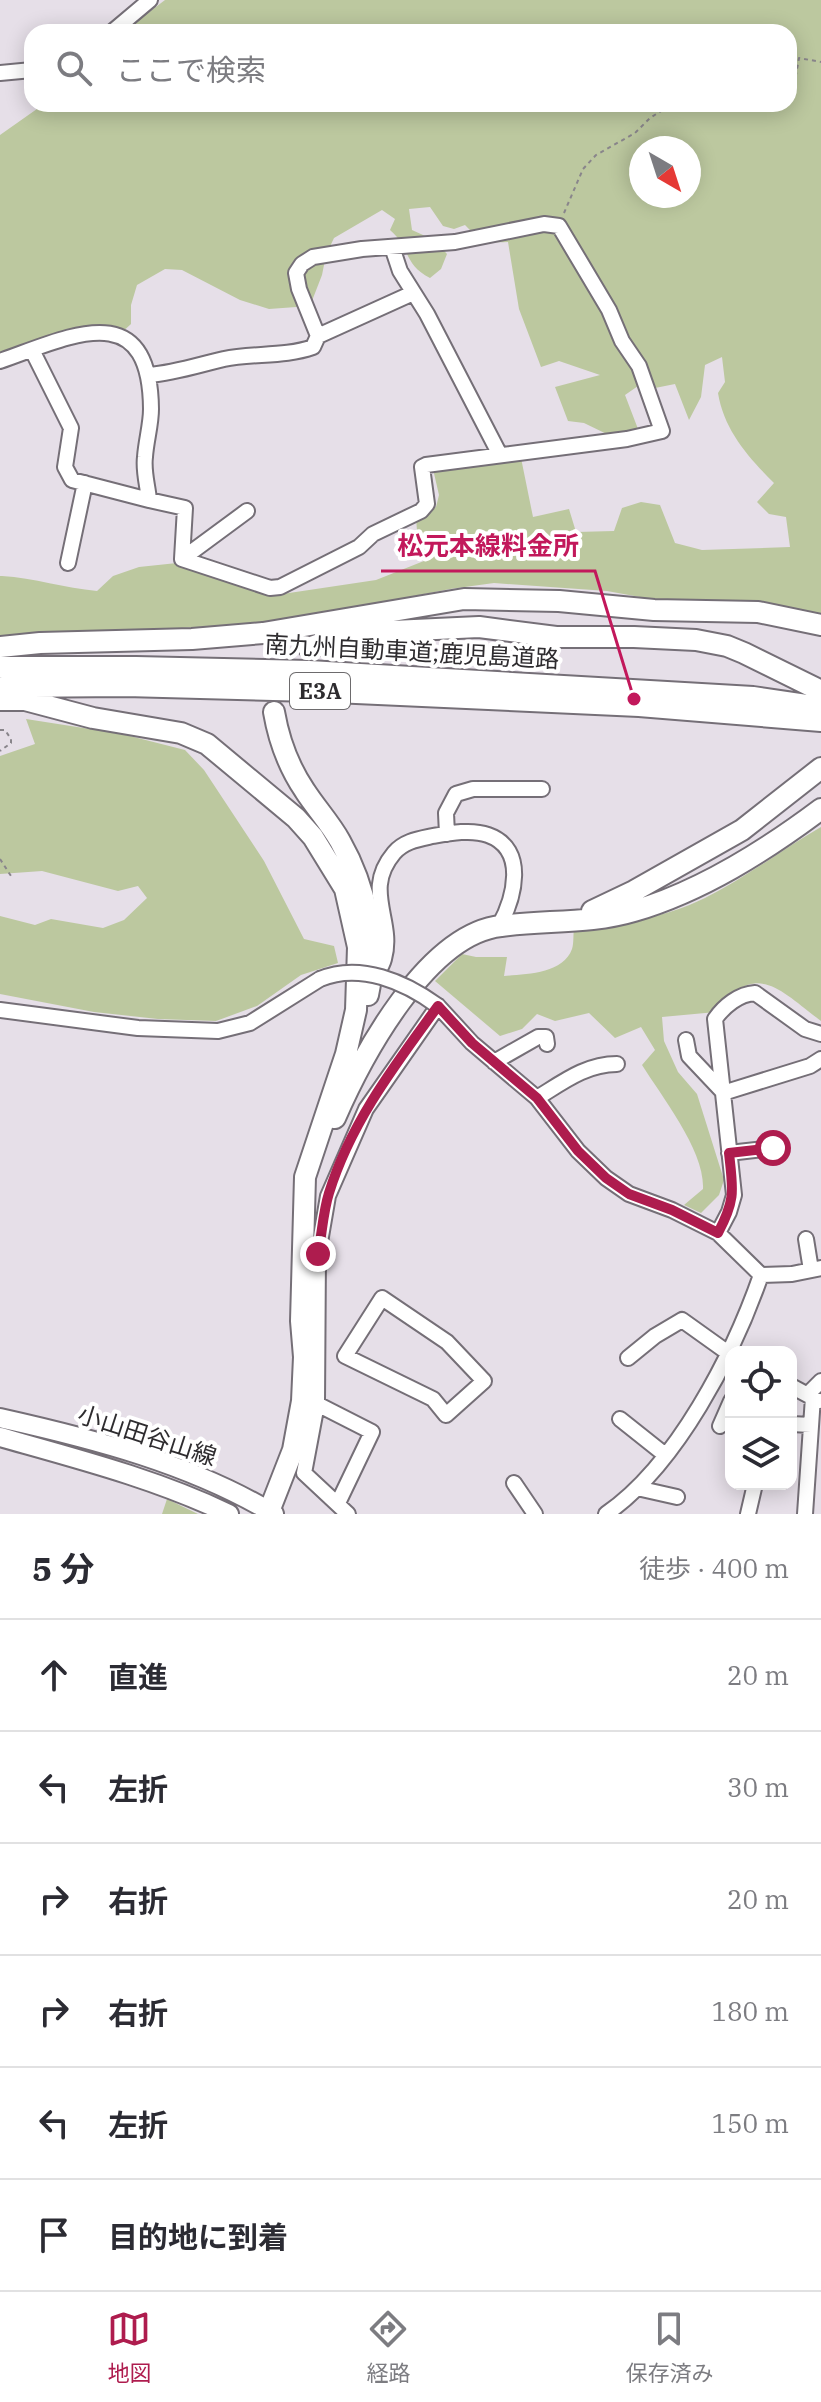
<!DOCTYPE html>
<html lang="ja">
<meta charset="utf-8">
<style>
:root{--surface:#fff;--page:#f7f7f7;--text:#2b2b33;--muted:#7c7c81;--line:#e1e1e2;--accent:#ae1c4e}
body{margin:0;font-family:"IBM Plex Serif","Noto Sans JP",serif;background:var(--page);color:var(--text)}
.controls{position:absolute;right:24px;bottom:24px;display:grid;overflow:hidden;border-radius:16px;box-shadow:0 4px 20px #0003}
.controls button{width:72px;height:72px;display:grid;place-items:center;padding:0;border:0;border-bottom:2px solid var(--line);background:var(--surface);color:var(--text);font:40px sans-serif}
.compass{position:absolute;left:629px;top:136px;width:72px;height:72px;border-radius:50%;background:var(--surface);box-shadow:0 4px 20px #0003;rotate:141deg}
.stop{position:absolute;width:24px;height:24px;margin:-18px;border:6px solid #ae1c4e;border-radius:50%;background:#fff}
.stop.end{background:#ae1c4e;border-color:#fff;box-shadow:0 2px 8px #0008}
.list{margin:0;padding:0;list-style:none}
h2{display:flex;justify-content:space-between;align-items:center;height:104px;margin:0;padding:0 32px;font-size:34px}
h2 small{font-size:26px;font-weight:400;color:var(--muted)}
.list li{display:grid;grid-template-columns:52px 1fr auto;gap:24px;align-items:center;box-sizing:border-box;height:112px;padding:0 32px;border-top:2px solid var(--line)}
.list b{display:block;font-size:30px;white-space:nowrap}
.list em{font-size:26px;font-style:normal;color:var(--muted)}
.icon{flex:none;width:44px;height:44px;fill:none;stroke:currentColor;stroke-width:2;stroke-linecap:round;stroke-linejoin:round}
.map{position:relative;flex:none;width:821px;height:1514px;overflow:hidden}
.search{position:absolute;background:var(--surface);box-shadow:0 4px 20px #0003;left:24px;right:24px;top:24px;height:88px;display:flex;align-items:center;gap:20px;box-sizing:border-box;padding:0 28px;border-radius:24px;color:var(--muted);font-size:30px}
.sheet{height:776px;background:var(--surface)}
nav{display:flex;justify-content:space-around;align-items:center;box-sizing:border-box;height:112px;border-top:2px solid var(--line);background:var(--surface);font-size:22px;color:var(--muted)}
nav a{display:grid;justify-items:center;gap:4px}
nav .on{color:var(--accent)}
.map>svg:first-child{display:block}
.green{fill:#bcc89f;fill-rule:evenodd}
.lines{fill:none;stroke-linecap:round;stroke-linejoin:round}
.minor-casing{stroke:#756f77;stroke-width:18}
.major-casing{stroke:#756f77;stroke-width:22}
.highway-casing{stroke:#756f77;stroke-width:24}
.path{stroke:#89858b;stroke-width:2;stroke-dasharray:4 4;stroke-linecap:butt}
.minor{stroke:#fff;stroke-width:14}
.major{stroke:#fff;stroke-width:18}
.highway{stroke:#fff;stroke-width:20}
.minor-bridge-casing{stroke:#756f77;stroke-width:18;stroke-linecap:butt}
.minor-bridge{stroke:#fff;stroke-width:14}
.route{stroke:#ae1c4e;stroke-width:10}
.labels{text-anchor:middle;stroke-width:8;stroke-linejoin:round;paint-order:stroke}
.shield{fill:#fff;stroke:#6d6b6d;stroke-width:2}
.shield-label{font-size:22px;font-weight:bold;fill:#2e2c2f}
.street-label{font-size:24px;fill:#2e2c2f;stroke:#fff}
.leader{fill:none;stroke:#c2185b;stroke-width:3}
.callout-dot{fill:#c2185b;stroke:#fff;stroke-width:3}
.callout-label{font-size:26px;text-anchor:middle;font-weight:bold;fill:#c2185b;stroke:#fff;stroke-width:8;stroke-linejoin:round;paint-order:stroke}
</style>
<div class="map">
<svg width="821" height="1514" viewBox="0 0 821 1514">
<rect width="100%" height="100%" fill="#e6dfe8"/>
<path class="green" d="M165 0H821V615L767 602 651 599 607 591 494 583 450 589 281 622 0 639V576H2C34 578 65 588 97 591L113 576 139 567 177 563 269 596 376 580 434 557 417 531 416 517 436 507 439 495 433 469 521 458 533 517 569 509 576 532 614 531 622 508 641 502 660 505 675 543 702 550 790 547 786 517 769 514 757 502 774 483C748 457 724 430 718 393L725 382 722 357 705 365 701 397 689 420 675 384 655 388 638 386 625 395 638 429 615 438 584 423 568 421 555 387 600 375 559 361 541 367 519 309 508 242C485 243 481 242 465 225L454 229 443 226 430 207 409 209 412 230 434 240 447 254 441 269 430 278C403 264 411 248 390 230L395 219 382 210 334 238 326 255 322 275 310 306 269 309 240 300 182 270 165 269 137 285 131 305V324L119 335 0 356V135L44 104H789V32H123ZM641 148H689V196H641Z
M26 719 122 734 185 750 204 770 264 861 304 939 334 946 338 963 301 975 257 1006 216 1021 158 1019 94 1012 0 994V916L35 925 51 919 103 928 124 920 147 898 138 886 118 891 42 871 0 874V756L35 744Z
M821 827V1021C780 990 756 959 716 1012L662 1017 664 1041 678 1072 697 1094 724 1180 719 1195 701 1213 684 1205 703 1189C705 1151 662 1097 642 1065L655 1050 641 1027 615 1038 589 1013 555 1021 537 1014 522 1029 500 1036 435 981 462 954 476 957H507L504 976C526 974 563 974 572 949 574 943 573 935 574 929 619 925 664 918 705 898 745 878 783 849 821 827Z
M167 1499 198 1514H162Z"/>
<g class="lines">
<defs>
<path id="minor" d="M112 32 150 0
M0 73 32 70
M392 247 400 271 427 314 500 455
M318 336 413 293
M0 361C69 337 150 294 151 409 151 425 146 441 145 457 143 471 148 487 149 500L72 480 65 467 71 428 32 350
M149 375C175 373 198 365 224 359 253 353 285 357 313 347L318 336 299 289 296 273 302 264 313 257 362 249 455 242 544 224 559 226 609 310 622 341 639 366 662 431 627 439 426 465 422 467 427 504 421 511 373 534 359 547 280 587 270 588 182 559 185 508 149 500
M182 559 247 511
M68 563 85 483
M447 834 446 813 456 794 473 789H542
M373 981C376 975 382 967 384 959 395 920 362 891 394 853 404 841 419 839 433 836 450 833 472 829 488 835 528 849 514 899 499 926
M0 1010 138 1028 218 1031 250 1023 320 979
M686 1040 689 1056 723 1092
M494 1062 538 1037H546L547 1044
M723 1093 810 1066 821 1059
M537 1098C563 1082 586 1064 617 1064
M729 1153 773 1148
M718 1233 729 1212 734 1195 715 1019C724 1006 739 994 755 993L805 1029 821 1034
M806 1239 811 1270
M382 1298 447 1342 484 1381 446 1415 433 1399 345 1356Z
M628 1358 655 1336 682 1320 731 1355
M791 1386 819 1401
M808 1394 821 1381
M317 1404 372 1432 338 1503
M620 1419 664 1454
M791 1424 811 1425
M720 1426 731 1401
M514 1483 535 1514
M637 1488 677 1497
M348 1514 304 1473 317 1404 318 1254 328 1196 366 1109 438 1006 472 1043 537 1098 578 1151 606 1178 629 1194 672 1210 718 1233 761 1275 792 1274 821 1268
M606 1514C677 1465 733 1355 761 1275
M748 1514 755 1484
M805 1514 813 1397"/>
<path id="major" d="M0 1418C94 1439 191 1464 274 1514
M0 1437C78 1459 156 1479 229 1514"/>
<path id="highway" d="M0 647 40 643 192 639 263 633 464 599 559 601 654 610 758 612 821 625
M309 648 350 633 479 627 556 637H634L696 640 727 646 744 653 821 691
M0 667H136L309 671 753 697 821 707
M2 687 126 686 312 691 639 706 821 721
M0 700H25L93 718 181 733 207 744 296 818 313 837 345 889 358 947 356 1010 346 1054 305 1177 301 1321 304 1357 302 1401 293 1450 268 1514
M274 712C279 741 288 766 305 791 316 808 330 823 340 841 365 885 379 944 368 995
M592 911 634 891 742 830 821 768
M335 1118C362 1056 427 934 501 926 545 920 591 924 634 911 702 891 765 851 821 809"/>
</defs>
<use href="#minor" class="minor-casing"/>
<use href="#major" class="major-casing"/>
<use href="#highway" class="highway-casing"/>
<path class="path" d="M789 90 794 86 799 58 821 62
M564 213 583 169 596 155 635 133 650 118 672 104
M0 730H5L11 739V743L0 751
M0 859 11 876"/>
<use href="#minor" class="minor"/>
<use href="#major" class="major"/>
<use href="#highway" class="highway"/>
<defs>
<path id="minor-bridge" d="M320 979C360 962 405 982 438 1006"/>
</defs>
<use href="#minor-bridge" class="minor-bridge-casing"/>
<use href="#minor-bridge" class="minor-bridge"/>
</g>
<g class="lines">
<path class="route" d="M318 1254C322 1234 323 1212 329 1193 351 1122 395 1065 438 1006L472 1043 537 1098 578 1151 606 1178 629 1194 672 1210 718 1233C736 1199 733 1190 729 1153L773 1148"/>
</g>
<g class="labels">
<rect class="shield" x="290" y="673" width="60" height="36" rx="6"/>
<g class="shield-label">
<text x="320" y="699">E3A</text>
</g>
<g class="street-label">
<text transform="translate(412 652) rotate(3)" y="8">南九州自動車道;鹿児島道路</text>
<text transform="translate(147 1436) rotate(18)" y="8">小山田谷山線</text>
</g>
</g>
<path class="leader" d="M634 699L595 571H381"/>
<circle class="callout-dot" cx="634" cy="699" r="8"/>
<g class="callout-label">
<text x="488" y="555">松元本線料金所</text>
</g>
</svg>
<div class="controls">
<button><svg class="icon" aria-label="locate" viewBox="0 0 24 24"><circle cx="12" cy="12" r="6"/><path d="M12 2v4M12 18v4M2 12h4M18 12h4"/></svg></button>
<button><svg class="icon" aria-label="layers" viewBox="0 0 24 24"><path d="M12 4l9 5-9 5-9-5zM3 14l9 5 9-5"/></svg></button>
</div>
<svg class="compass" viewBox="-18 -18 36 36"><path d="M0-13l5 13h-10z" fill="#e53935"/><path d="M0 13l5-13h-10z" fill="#7c7c81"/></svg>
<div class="stop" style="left:773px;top:1148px"></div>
<div class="stop end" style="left:318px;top:1254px"></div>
<div class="search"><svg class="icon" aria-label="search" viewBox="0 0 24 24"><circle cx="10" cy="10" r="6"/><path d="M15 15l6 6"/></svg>ここで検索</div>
</div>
<section class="sheet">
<h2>5 分<small>徒歩 · 400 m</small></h2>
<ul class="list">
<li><svg class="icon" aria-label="ahead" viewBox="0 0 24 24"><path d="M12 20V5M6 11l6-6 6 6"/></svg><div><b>直進</b></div><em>20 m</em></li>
<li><svg class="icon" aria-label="left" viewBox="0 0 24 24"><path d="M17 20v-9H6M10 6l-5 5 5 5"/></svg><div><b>左折</b></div><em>30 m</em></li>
<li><svg class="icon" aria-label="right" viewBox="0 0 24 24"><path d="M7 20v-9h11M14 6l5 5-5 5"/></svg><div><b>右折</b></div><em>20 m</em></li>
<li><svg class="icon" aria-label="right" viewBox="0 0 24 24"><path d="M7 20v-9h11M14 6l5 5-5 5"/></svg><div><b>右折</b></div><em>180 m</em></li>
<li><svg class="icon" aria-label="left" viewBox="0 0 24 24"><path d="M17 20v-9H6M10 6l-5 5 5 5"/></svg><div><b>左折</b></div><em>150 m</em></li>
<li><svg class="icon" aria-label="arrive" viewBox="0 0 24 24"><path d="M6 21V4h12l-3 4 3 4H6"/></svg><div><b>目的地に到着</b></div></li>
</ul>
</section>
<nav>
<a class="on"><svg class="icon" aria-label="map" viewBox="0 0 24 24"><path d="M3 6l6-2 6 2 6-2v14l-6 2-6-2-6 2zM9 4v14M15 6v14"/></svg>地図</a>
<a><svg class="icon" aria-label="directions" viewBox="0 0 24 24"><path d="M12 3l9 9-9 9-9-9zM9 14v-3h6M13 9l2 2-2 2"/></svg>経路</a>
<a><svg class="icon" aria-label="saved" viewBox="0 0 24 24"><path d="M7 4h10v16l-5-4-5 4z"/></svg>保存済み</a>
</nav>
